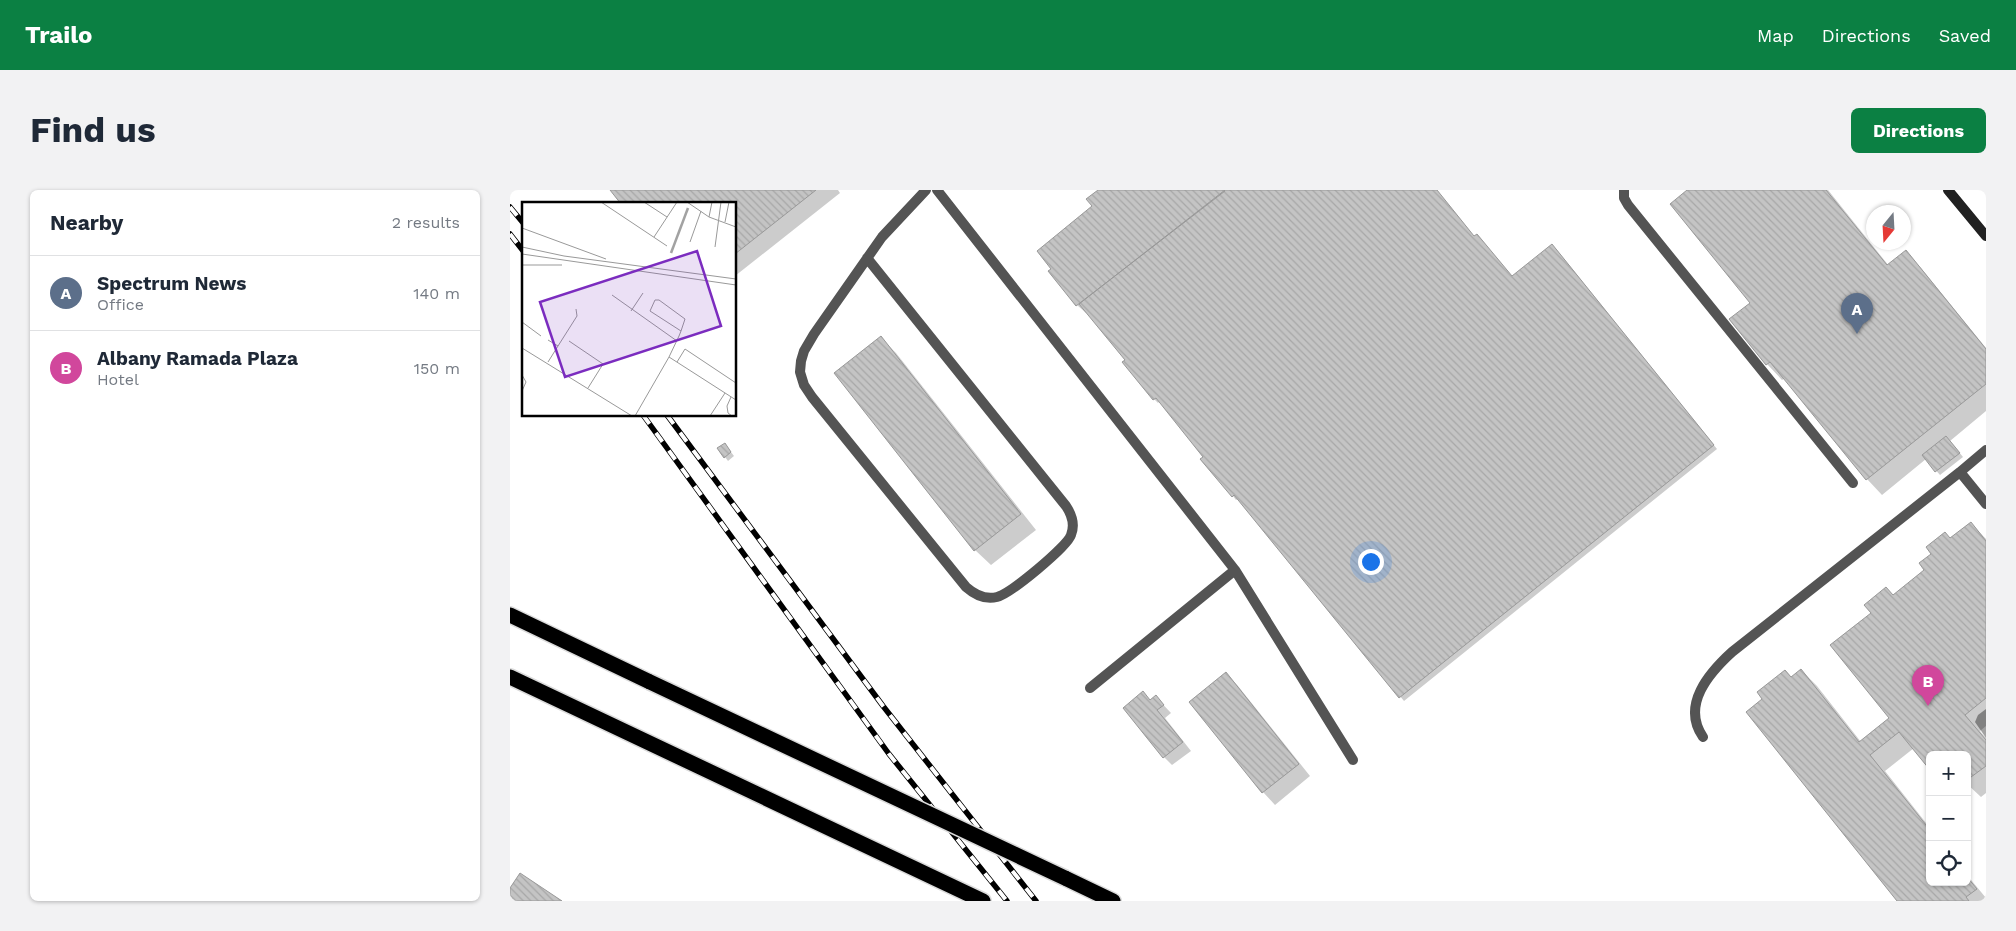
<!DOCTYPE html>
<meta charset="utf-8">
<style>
:root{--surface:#fff;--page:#f2f2f3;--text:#1f2937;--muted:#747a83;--line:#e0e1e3;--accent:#0b8043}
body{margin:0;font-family:"Work Sans",sans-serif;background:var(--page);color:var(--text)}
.controls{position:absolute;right:15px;bottom:15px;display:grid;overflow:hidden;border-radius:8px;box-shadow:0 1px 4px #0004}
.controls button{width:45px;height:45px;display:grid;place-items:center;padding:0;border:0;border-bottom:1px solid var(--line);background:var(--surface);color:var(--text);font:25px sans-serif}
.compass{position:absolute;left:1356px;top:15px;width:45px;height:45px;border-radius:50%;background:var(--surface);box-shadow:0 1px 4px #0004;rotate:198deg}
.you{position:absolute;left:860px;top:371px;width:18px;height:18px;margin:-12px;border:4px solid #fff;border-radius:50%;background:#1a73e8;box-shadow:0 0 0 8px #1a73e833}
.badge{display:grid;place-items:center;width:32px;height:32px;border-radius:50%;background:var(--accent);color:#fff;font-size:16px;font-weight:700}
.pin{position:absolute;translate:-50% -41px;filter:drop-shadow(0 1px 2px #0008)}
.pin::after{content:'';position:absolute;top:26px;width:18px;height:15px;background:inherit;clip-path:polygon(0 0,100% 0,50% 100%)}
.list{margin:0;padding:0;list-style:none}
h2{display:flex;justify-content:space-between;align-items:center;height:65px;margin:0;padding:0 20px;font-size:21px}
h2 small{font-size:16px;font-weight:400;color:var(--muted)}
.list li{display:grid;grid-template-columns:32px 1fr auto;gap:15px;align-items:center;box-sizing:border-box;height:75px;padding:0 20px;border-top:1px solid var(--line)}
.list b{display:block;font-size:19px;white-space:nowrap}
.list p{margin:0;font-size:16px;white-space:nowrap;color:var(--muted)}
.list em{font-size:16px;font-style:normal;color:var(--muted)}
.icon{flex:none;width:28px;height:28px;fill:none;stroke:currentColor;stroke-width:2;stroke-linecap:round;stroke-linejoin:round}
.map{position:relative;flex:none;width:1476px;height:711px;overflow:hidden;border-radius:8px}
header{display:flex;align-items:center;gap:30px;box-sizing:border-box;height:70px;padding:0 25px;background:var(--accent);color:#fff}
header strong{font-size:24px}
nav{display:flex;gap:28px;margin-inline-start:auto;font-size:18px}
.intro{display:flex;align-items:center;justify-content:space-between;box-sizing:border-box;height:120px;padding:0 30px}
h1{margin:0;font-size:35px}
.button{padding:12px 22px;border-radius:8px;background:var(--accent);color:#fff;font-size:18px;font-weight:700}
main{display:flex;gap:30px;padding:0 30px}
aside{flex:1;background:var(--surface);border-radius:8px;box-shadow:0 1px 4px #0004}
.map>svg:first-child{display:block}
.water{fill:#a2a2a2}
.shadow{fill:#0003}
.building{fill:url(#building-back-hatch);stroke:#989898}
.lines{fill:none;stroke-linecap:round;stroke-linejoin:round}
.highway-casing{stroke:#dbdbdb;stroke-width:18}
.lane{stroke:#545454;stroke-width:10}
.secondary{stroke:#212121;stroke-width:10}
.highway{stroke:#000;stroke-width:15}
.rail-casing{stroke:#000;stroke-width:5.5}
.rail{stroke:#fff;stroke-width:4;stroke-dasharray:11;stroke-linecap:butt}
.highway-bridge-casing{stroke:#dbdbdb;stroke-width:18;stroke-linecap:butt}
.highway-bridge{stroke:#000;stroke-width:15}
.inset-river{fill:none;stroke:#a2a2a2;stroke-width:2.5}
.inset-road{fill:none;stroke:#999;stroke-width:1}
.view{fill:#7b2cbf;fill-opacity:0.15;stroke:#7b2cbf;stroke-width:2.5}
.inset-edge{fill:none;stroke:#000;stroke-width:2.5}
</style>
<header>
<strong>Trailo</strong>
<nav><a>Map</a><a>Directions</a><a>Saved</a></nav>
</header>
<div class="intro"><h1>Find us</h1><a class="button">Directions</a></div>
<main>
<aside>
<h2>Nearby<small>2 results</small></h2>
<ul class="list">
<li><span class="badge" style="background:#5c6f8a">A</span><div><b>Spectrum News</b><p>Office</p></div><em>140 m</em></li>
<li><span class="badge" style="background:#d1479c">B</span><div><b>Albany Ramada Plaza</b><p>Hotel</p></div><em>150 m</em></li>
</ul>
</aside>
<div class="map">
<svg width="1476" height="711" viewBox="0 0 1476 711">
<defs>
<pattern id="building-back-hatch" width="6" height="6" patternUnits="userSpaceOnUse" patternTransform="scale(1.25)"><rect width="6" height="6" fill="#c4c4c4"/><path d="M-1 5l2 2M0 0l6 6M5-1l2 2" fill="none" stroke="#a7a7a7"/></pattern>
</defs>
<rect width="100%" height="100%" fill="#fff"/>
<path class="water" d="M1476 519V548L1465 532 1468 525Z"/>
<path class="shadow" d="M101 0H328L330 3 225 86V14Z
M590 0H714L715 2 717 0H926L965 48 1002 87 1046 59 1207 259 894 511 729 308 726 310 723 306 695 267 650 211 648 213 644 209 616 170 578 122 576 123 567 115 540 81 584 16Z
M1179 0H1318L1379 76 1396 62 1411 78 1476 158V221L1440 251 1453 267 1430 285 1416 269 1372 305 1357 289 1275 188 1272 190 1257 174 1221 129 1241 113Z
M371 148 386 163 526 340 481 375 465 360 326 183Z
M215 254 224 266 218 271 215 267Z
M1461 333 1476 349V536L1470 541 1476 548V603L1471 607 1457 594V565L1404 558 1375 581 1420 638V692H1457V685L1476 708V711H1388L1291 480 1307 496 1351 552 1381 528 1383 406 1416 380 1441 349Z
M716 484 728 496 800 586 765 615 753 602 681 512Z
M646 507 661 523 655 528 681 561 662 575 654 567 641 511Z"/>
<path class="building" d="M100 0H306L225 64V14H111Z
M588 0H714L715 1 566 116 538 81 541 79 527 61 582 16 576 9Z
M927 0 964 46 967 44 1002 86 1042 54 1204 255 889 508 724 305 722 307 690 269 693 267 646 208 643 210 612 172 615 170 569 114 715 0Z
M1177 0H1316L1377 75 1396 60 1476 159V194L1356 290 1260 172 1256 175 1219 129 1240 113 1160 14Z
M371 146 511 324 464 361 324 183Z
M1436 246 1450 263 1425 282 1412 265Z
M215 253 221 262 214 268 207 258Z
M1461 332 1476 351V508L1455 525 1476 550V576L1457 590V565H1420V580L1389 542 1360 565 1420 640V692H1457V687L1467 699 1456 707 1459 711H1387L1236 522 1252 509 1247 502 1275 480 1281 487 1291 479 1349 552 1379 528 1320 455 1361 423 1354 415 1376 397 1383 405 1414 380 1409 373 1421 364 1416 357 1435 342 1440 348Z
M716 482 789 574 752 603 679 512Z
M633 501 640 510 646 505 654 515 647 520 673 552 653 568 613 518Z
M10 683 52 711H0V698Z"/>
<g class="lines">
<defs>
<path id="highway" d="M0 425 140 492
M0 487 473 711
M555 688 603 711"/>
</defs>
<use href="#highway" class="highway-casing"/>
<path class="lane" d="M427 0 725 380 843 570
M1114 0V8L1118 15 1343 293
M357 68 556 316C562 325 565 335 561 345 557 357 500 404 487 407 475 410 465 405 456 397L302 207 294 195 290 182 291 171 294 161 304 144 372 47 416 0
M1476 260 1450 282 1476 314
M580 498 725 380
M1193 547C1171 515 1199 483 1222 462L1450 282"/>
<path class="secondary" d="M1438 0 1476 46"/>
<use href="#highway" class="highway"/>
<defs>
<path id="rail" d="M0 17 14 34
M0 44 14 62
M133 225 379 564 497 711
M157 225 373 516 526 711"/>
</defs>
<use href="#rail" class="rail-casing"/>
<use href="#rail" class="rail"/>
<defs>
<path id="highway-bridge" d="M140 492 555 688"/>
</defs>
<use href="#highway-bridge" class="highway-bridge-casing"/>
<use href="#highway-bridge" class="highway-bridge"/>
</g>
<g transform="translate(12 12)">
<rect width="214" height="214" fill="#fff"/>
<path class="inset-river" d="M149 51 166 6"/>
<path class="inset-road" d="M79 0 145 44M122 0 145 15M165 0 187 15 214 25M187 15 190 0M203 20 207 0M0 26 84 57M132 35 155 0M168 40 179 9M0 45 42 54 214 77M193 45 199 0M0 52 214 83M0 63H40M90 93 155 139M109 109 121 91M0 120 19 134M26 138 36 144 26 160M47 139 81 162 66 186M36 144 55 114 54 107M0 146 110 214M147 155 214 198M155 160 163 147 214 181M0 173 4 180 0 189M209 195 205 204 206 211 210 214M113 214 147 155 157 134 159 129 163 117 137 98H133L128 109 159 129M188 214 203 191"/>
<path class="view" d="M175 49 199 124 43 175 18 100Z"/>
<rect width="214" height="214" class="inset-edge"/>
</g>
</svg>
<div class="controls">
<button>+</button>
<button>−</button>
<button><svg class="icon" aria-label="locate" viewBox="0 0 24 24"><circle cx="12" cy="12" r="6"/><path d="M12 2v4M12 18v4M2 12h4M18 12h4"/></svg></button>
</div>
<svg class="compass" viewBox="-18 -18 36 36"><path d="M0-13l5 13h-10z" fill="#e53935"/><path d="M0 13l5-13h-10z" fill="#747a83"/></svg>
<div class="you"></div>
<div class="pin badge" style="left:1347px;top:144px;background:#5c6f8a">A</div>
<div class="pin badge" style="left:1418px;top:516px;background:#d1479c">B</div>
</div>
</main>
